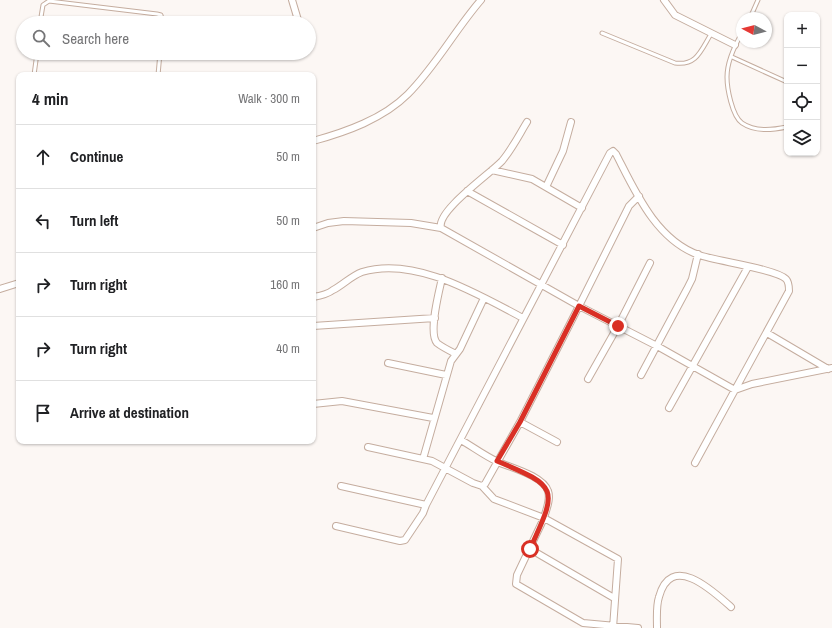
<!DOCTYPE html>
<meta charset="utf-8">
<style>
:root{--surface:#fff;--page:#f6f6f6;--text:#202124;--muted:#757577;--line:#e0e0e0}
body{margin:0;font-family:"Archivo Narrow",sans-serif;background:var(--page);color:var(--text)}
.controls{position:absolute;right:12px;top:12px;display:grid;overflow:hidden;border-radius:8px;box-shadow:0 1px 3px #0004}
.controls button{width:36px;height:36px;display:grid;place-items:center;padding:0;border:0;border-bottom:1px solid var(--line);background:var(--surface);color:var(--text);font:20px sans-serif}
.compass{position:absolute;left:736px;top:12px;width:36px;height:36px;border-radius:50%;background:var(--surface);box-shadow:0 1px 3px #0004;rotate:277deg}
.stop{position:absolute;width:12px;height:12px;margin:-9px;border:3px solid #d93025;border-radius:50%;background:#fff}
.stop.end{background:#d93025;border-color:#fff;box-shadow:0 1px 4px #0008}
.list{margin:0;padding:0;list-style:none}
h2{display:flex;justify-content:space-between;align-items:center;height:52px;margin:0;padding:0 16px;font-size:17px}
h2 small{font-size:13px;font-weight:400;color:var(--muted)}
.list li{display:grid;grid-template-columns:26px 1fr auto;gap:12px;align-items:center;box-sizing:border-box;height:64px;padding:0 16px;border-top:1px solid var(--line)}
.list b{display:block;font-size:15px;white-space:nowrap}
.list em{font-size:13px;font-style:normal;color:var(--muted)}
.icon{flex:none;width:22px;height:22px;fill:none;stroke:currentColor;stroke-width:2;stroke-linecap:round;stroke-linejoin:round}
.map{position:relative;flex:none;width:832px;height:628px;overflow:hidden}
.search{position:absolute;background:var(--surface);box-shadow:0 1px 3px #0004;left:16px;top:16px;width:300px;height:44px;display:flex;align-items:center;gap:10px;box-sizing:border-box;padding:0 14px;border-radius:22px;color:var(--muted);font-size:15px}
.panel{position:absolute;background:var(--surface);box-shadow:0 1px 3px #0004;left:16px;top:72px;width:300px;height:372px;border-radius:8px}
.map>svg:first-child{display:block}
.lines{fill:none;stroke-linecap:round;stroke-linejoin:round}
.lane-casing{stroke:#c5ad9f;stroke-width:5}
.street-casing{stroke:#c5ad9f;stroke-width:8}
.lane{stroke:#fff;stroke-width:3}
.street{stroke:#fff;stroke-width:6}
.route{stroke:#d93025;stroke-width:5}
</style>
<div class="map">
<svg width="832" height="628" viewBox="0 0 832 628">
<rect width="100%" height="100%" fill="#fcf7f4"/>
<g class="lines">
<defs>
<path id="lane" d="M750 18 758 0
M40 23 43 5 49 1 157 14 161 15 163 23
M602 33 675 63C697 66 701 50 711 34
M742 33C735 45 727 63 727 77 727 88 732 116 742 123 755 132 772 130 787 127
M732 57 787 82
M34 75 37 53
M158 75 160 53
M817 99V110"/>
<path id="street" d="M292 0 298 20
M664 0 675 15 735 45
M313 141C346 132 383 119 408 94 436 66 455 30 481 0
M492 170 532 179 582 208
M546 187 563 151 571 122
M467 191 563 245
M639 196 629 206 579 306 657 346 735 390 752 384 832 368
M313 228 328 223 344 221 411 223 441 228 579 306 520 422 485 484 482 486 473 483 432 461 368 447
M441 228C436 211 490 174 502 161 512 149 519 135 527 122
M442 278C439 292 428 333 437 343 442 347 450 351 456 354
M0 289 19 283
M313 297C319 296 328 294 333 290 343 285 351 276 362 272 415 256 477 294 523 318
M313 326 435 318
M767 333 828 369
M388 363 446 375
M641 375 687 289 692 279 698 254
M588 379 618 326 650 263
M313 404 342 401 433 418
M669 408 748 267
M520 422 557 442
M461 440C473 447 485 456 498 462 512 468 543 476 548 491 551 499 546 510 544 518L618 559 613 628
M423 459 451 361 460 349 484 298
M341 486 426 505 610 153 613 151 616 154C635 191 656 240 699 255 716 261 776 269 786 279 789 282 789 287 789 291L695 463
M482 486 494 499 544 518 517 575 516 584 583 623 638 628
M336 526 400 541 405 540 423 513 426 505
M530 549 614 598
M657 628C657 618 656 606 659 597 671 552 712 590 731 607"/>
</defs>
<use href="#lane" class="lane-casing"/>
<use href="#street" class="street-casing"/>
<use href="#lane" class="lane"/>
<use href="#street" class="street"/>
</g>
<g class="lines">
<path class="route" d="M530 549C558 488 559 487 497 461L520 422 579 306 618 326"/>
</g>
</svg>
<div class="controls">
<button>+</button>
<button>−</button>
<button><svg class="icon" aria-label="locate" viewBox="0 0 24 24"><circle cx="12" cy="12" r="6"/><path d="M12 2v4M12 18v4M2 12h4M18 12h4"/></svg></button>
<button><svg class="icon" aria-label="layers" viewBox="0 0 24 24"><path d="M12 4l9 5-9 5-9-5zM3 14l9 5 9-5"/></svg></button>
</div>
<svg class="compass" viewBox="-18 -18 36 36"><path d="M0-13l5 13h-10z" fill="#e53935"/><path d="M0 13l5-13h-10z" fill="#757577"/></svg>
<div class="stop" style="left:530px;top:549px"></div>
<div class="stop end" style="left:618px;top:326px"></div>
<div class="search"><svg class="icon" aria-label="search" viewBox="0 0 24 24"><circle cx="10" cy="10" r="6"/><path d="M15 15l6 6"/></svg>Search here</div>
<section class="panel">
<h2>4 min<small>Walk · 300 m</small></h2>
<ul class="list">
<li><svg class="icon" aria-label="ahead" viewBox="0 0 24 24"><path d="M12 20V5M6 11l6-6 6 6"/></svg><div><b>Continue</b></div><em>50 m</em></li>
<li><svg class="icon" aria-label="left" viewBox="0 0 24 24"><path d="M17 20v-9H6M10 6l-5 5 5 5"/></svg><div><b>Turn left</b></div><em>50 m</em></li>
<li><svg class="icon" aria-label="right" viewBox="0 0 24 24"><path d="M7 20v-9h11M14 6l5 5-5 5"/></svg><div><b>Turn right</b></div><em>160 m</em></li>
<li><svg class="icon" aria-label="right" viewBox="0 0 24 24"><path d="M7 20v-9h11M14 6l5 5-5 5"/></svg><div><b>Turn right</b></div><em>40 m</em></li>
<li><svg class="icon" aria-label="arrive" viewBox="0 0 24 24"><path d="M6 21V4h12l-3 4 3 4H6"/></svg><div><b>Arrive at destination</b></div></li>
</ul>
</section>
</div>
